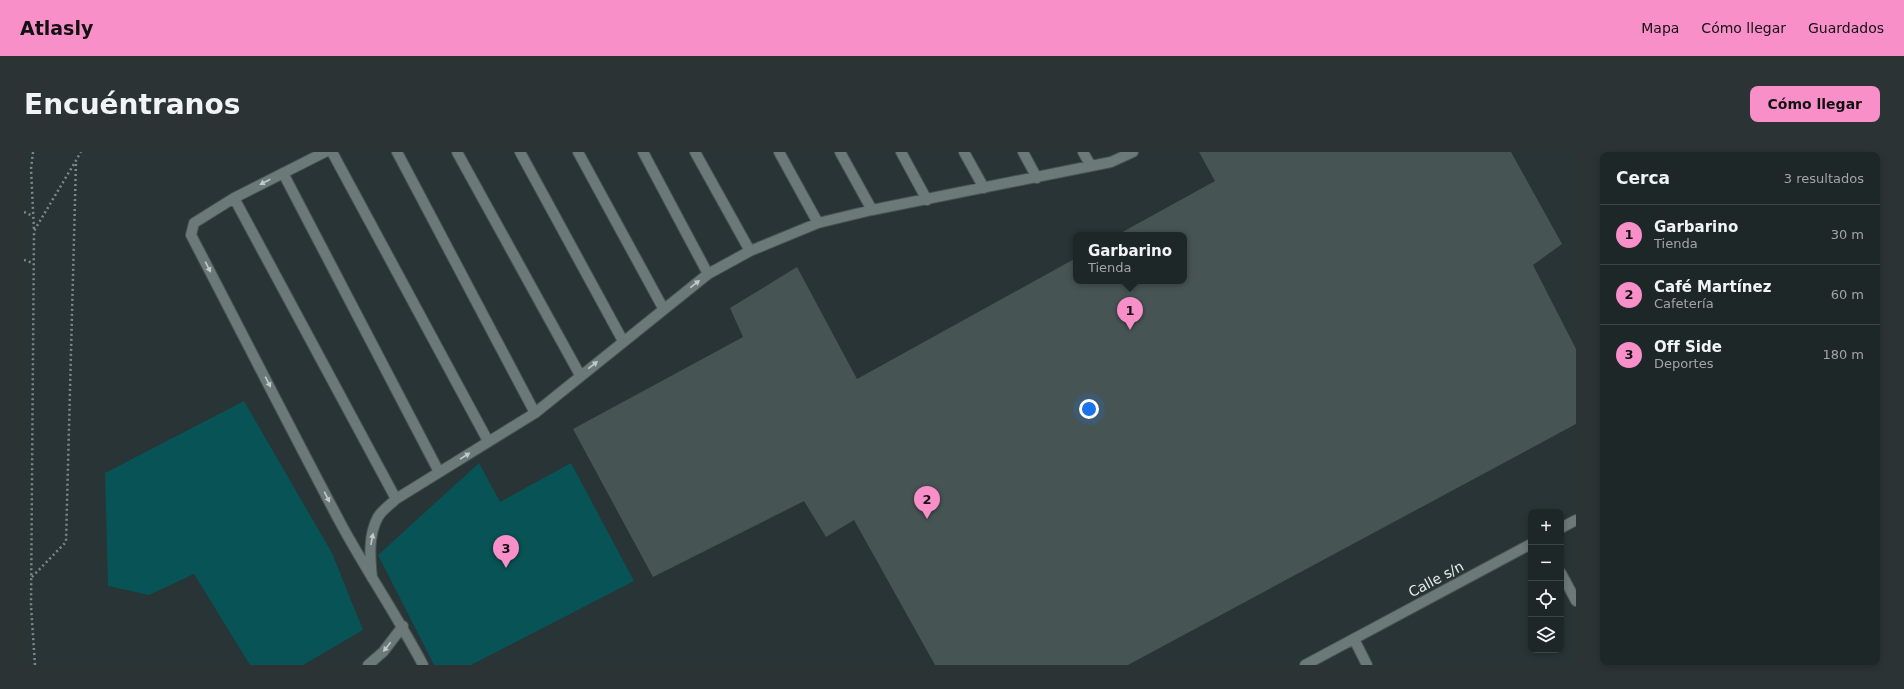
<!DOCTYPE html>
<html lang="es">
<meta charset="utf-8">
<style>
:root{--surface:#1e2728;--page:#2b3334;--text:#f1f3f6;--muted:#a1a5a8;--line:#3c4445;--accent:#f98fc9}
body{margin:0;font-family:"DejaVu Sans",sans-serif;background:var(--page);color:var(--text)}
.controls{position:absolute;right:12px;bottom:12px;display:grid;overflow:hidden;border-radius:8px;box-shadow:0 2px 6px #0003}
.controls button{width:36px;height:36px;display:grid;place-items:center;padding:0;border:0;border-bottom:1px solid var(--line);background:var(--surface);color:var(--text);font:20px sans-serif}
.you{position:absolute;left:1065px;top:257px;width:14px;height:14px;margin:-10px;border:3px solid #fff;border-radius:50%;background:#1a73e8;box-shadow:0 0 0 6px #1a73e833}
.badge{display:grid;place-items:center;width:26px;height:26px;border-radius:50%;background:var(--accent);color:#111;font-size:13px;font-weight:700}
.pin{position:absolute;translate:-50% -33px;filter:drop-shadow(0 1px 2px #0008)}
.pin::after{content:'';position:absolute;top:21px;width:14px;height:12px;background:inherit;clip-path:polygon(0 0,100% 0,50% 100%)}
.popup{position:absolute;left:1049px;top:80px;width:114px;height:52px;box-sizing:border-box;display:grid;place-content:center;border-radius:8px;background:var(--surface);filter:drop-shadow(0 1px 3px #0005);font-size:13px;white-space:nowrap;color:var(--muted)}
.popup b{font-size:15px;color:var(--text)}
.popup::after{content:'';position:absolute;left:50%;top:100%;margin-left:-8px;border:8px solid transparent;border-top-color:var(--surface)}
.list{margin:0;padding:0;list-style:none}
h2{display:flex;justify-content:space-between;align-items:center;height:52px;margin:0;padding:0 16px;font-size:17px}
h2 small{font-size:13px;font-weight:400;color:var(--muted)}
.list li{display:grid;grid-template-columns:26px 1fr auto;gap:12px;align-items:center;box-sizing:border-box;height:60px;padding:0 16px;border-top:1px solid var(--line)}
.list b{display:block;font-size:15px;white-space:nowrap}
.list p{margin:0;font-size:13px;white-space:nowrap;color:var(--muted)}
.list em{font-size:13px;font-style:normal;color:var(--muted)}
.icon{flex:none;width:22px;height:22px;fill:none;stroke:currentColor;stroke-width:2;stroke-linecap:round;stroke-linejoin:round}
.map{position:relative;flex:none;width:1552px;height:513px;overflow:hidden;border-radius:8px}
header{display:flex;align-items:center;gap:24px;box-sizing:border-box;height:56px;padding:0 20px;background:var(--accent);color:#111}
header strong{font-size:19px}
nav{display:flex;gap:22px;margin-inline-start:auto;font-size:14px}
.intro{display:flex;align-items:center;justify-content:space-between;box-sizing:border-box;height:96px;padding:0 24px}
h1{margin:0;font-size:28px}
.button{padding:10px 18px;border-radius:8px;background:var(--accent);color:#111;font-size:14px;font-weight:700}
main{display:flex;gap:24px;padding:0 24px}
aside{flex:1;background:var(--surface);border-radius:8px;box-shadow:0 2px 6px #0003}
.map>svg:first-child{display:block}
.green{fill:#085355}
.building{fill:#475454}
.lines{fill:none;stroke-linecap:round;stroke-linejoin:round}
.minor-casing{stroke:#485252;stroke-width:12}
.path{stroke:#7f8889;stroke-width:2.5;stroke-dasharray:2 3;stroke-linecap:butt}
.minor{stroke:#6b7979;stroke-width:10}
.oneway{fill:#c0caca}
.labels{text-anchor:middle;stroke-width:4;stroke-linejoin:round;paint-order:stroke}
.street-label{font-size:14px;fill:#e5ecec;stroke:#283435}
</style>
<header>
<strong>Atlasly</strong>
<nav><a>Mapa</a><a>Cómo llegar</a><a>Guardados</a></nav>
</header>
<div class="intro"><h1>Encuéntranos</h1><a class="button">Cómo llegar</a></div>
<main>
<div class="map">
<svg width="1552" height="513" viewBox="0 0 1552 513">
<rect width="100%" height="100%" fill="#283435"/>
<path class="green" d="M220 249 308 401 339 478 279 513H226L170 422 125 443 84 434 81 321Z
M455 311 476 350 547 311 610 429 447 513H410L354 403Z"/>
<path class="building" d="M1175 0H1487L1538 92 1509 113 1552 197V272L1104 513H911L830 368 802 385 780 349 629 425 549 277 719 185 706 156 773 115 833 227 1052 106V129H1160V83H1093L1191 29Z"/>
<g class="lines">
<defs>
<path id="minor" d="M301 0 210 46 170 71 167 83C217 179 266 276 317 372 343 420 374 465 399 513
M308 0 464 289
M373 0 511 261
M433 0 556 223
M496 0 599 189
M554 0 639 156
M619 0 684 122
M671 0 726 99
M755 0 794 71
M816 0 848 58
M877 0 903 48
M940 0 960 36
M999 0 1013 26
M1059 0 1067 14
M259 21 415 320
M210 46 372 347
M1537 376 1552 368
M1537 421 1552 449
M348 426C346 406 344 383 354 365 358 358 367 352 372 347L511 261 684 122 726 99 794 71 848 58 1087 10 1109 0
M1330 487 1343 513
M344 513 359 500 379 474
M1281 513 1507 392"/>
</defs>
<use href="#minor" class="minor-casing"/>
<path class="path" d="M9 0 7 17 10 78
M0 60 9 64
M0 108 9 111
M8 425 42 390 52 10
M11 513 7 454 10 79 57 0"/>
<use href="#minor" class="minor"/>
</g>
<defs><path id="oneway-solid" d="M-6-.8H1V-3.2L6.5 0L1 3.2V.8H-6Z"/></defs>
<g class="oneway">
<use href="#oneway-solid" transform="translate(241 30) rotate(153)"/>
<use href="#oneway-solid" transform="translate(184 115) rotate(63)"/>
<use href="#oneway-solid" transform="translate(671 132) rotate(-38)"/>
<use href="#oneway-solid" transform="translate(569 213) rotate(-38)"/>
<use href="#oneway-solid" transform="translate(244 230) rotate(63)"/>
<use href="#oneway-solid" transform="translate(441 304) rotate(-32)"/>
<use href="#oneway-solid" transform="translate(303 345) rotate(63)"/>
<use href="#oneway-solid" transform="translate(348 387) rotate(-79)"/>
<use href="#oneway-solid" transform="translate(363 495) rotate(128)"/>
</g>
<g class="labels">
<g class="street-label">
<text transform="translate(1412 427) rotate(-28)" y="5">Calle s/n</text>
</g>
</g>
</svg>
<div class="controls">
<button>+</button>
<button>−</button>
<button><svg class="icon" aria-label="locate" viewBox="0 0 24 24"><circle cx="12" cy="12" r="6"/><path d="M12 2v4M12 18v4M2 12h4M18 12h4"/></svg></button>
<button><svg class="icon" aria-label="layers" viewBox="0 0 24 24"><path d="M12 4l9 5-9 5-9-5zM3 14l9 5 9-5"/></svg></button>
</div>
<div class="you"></div>
<div class="pin badge" style="left:1106px;top:178px">1</div>
<div class="popup"><b>Garbarino</b>Tienda</div>
<div class="pin badge" style="left:903px;top:367px">2</div>
<div class="pin badge" style="left:482px;top:416px">3</div>
</div>
<aside>
<h2>Cerca<small>3 resultados</small></h2>
<ul class="list">
<li><span class="badge">1</span><div><b>Garbarino</b><p>Tienda</p></div><em>30 m</em></li>
<li><span class="badge">2</span><div><b>Café Martínez</b><p>Cafetería</p></div><em>60 m</em></li>
<li><span class="badge">3</span><div><b>Off Side</b><p>Deportes</p></div><em>180 m</em></li>
</ul>
</aside>
</main>
